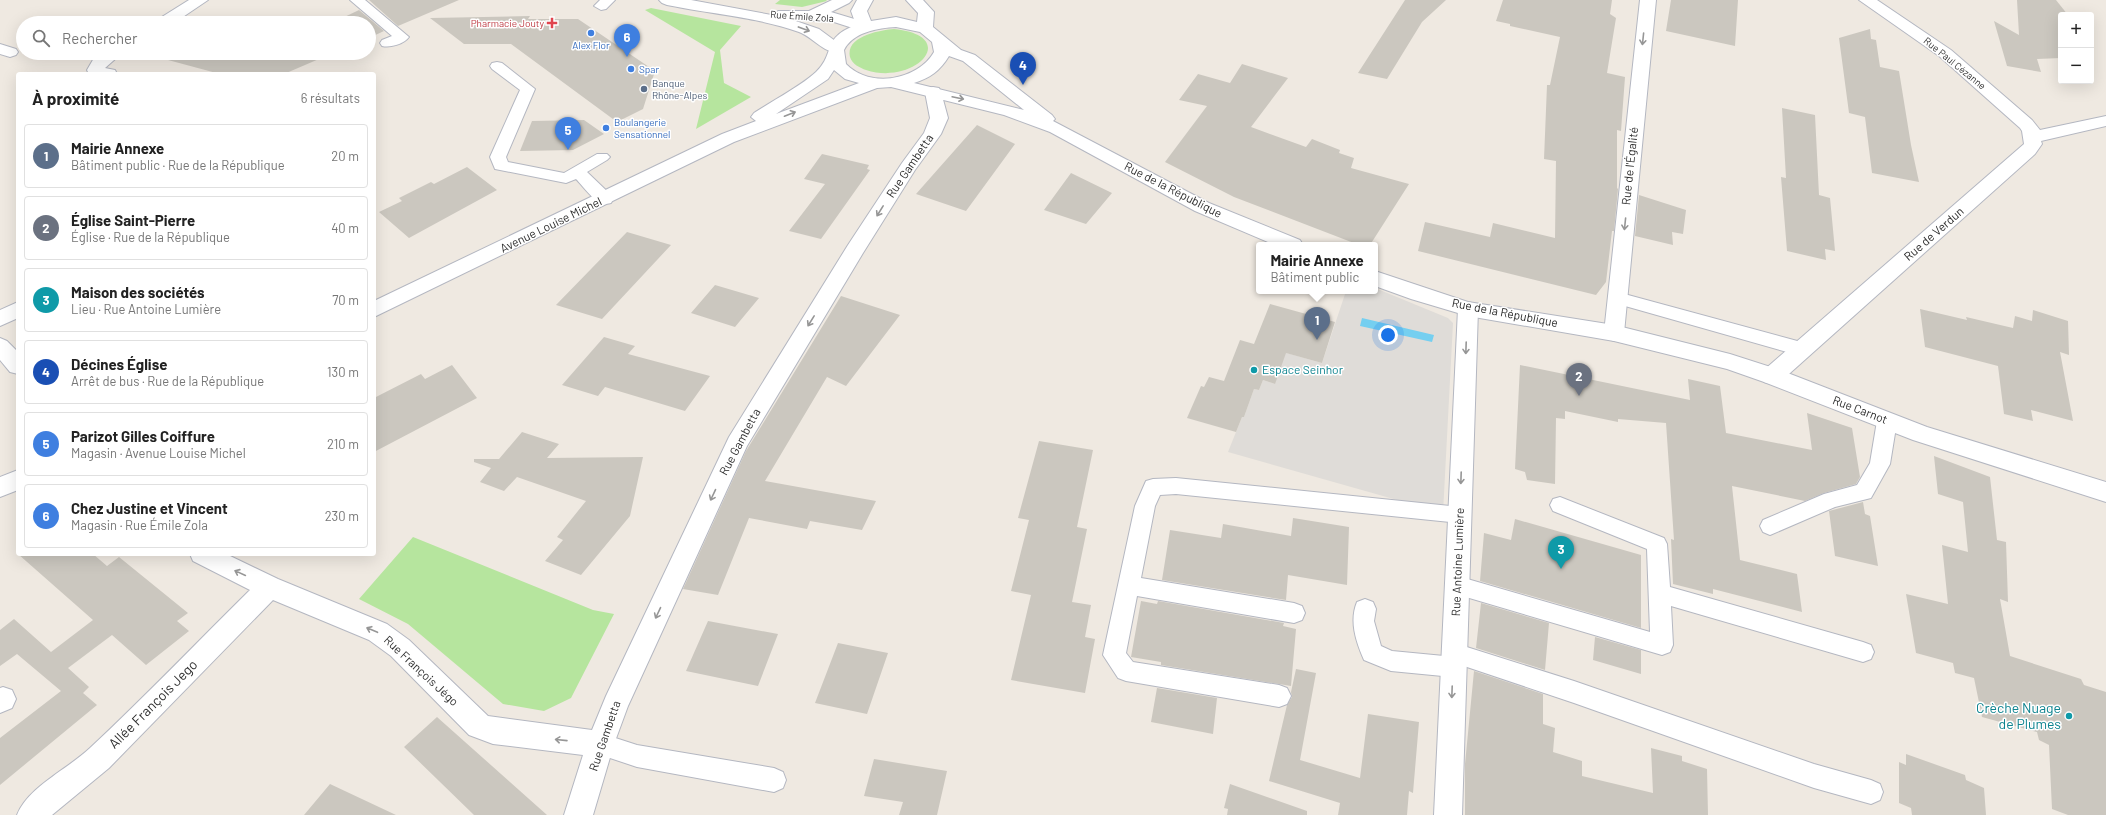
<!DOCTYPE html>
<html lang="fr">
<meta charset="utf-8">
<style>
:root{--surface:#fff;--page:#f6f6f6;--text:#222;--muted:#767676;--line:#e0e0e0;--accent:#111827}
body{margin:0;font-family:Barlow,sans-serif;background:var(--page);color:var(--text)}
.controls{position:absolute;right:12px;top:12px;display:grid;overflow:hidden;border-radius:4px;box-shadow:0 4px 16px #0002}
.controls button{width:36px;height:36px;display:grid;place-items:center;padding:0;border:0;border-bottom:1px solid var(--line);background:var(--surface);color:var(--text);font:20px sans-serif}
.you{position:absolute;left:1388px;top:335px;width:14px;height:14px;margin:-10px;border:3px solid #fff;border-radius:50%;background:#1a73e8;box-shadow:0 0 0 6px #1a73e833}
.badge{display:grid;place-items:center;width:26px;height:26px;border-radius:50%;background:var(--accent);color:#fff;font-size:13px;font-weight:700}
.pin{position:absolute;translate:-50% -33px;filter:drop-shadow(0 1px 2px #0008)}
.pin::after{content:'';position:absolute;top:21px;width:14px;height:12px;background:inherit;clip-path:polygon(0 0,100% 0,50% 100%)}
.popup{position:absolute;left:1256px;top:242px;width:122px;height:52px;box-sizing:border-box;display:grid;place-content:center;border-radius:4px;background:var(--surface);filter:drop-shadow(0 1px 3px #0005);font-size:13px;white-space:nowrap;color:var(--muted)}
.popup b{font-size:15px;color:var(--text)}
.popup::after{content:'';position:absolute;left:50%;top:100%;margin-left:-8px;border:8px solid transparent;border-top-color:var(--surface)}
.list{margin:0;padding:0;list-style:none}
h2{display:flex;justify-content:space-between;align-items:center;height:52px;margin:0;padding:0 16px;font-size:17px}
h2 small{font-size:13px;font-weight:400;color:var(--muted)}
.list li{display:grid;grid-template-columns:26px 1fr auto;gap:12px;align-items:center;box-sizing:border-box;height:64px;margin:0 8px 8px;padding:0 8px;border:1px solid var(--line);border-radius:4px}
.list b{display:block;font-size:15px;white-space:nowrap}
.list p{margin:0;font-size:13px;white-space:nowrap;color:var(--muted)}
.list em{font-size:13px;font-style:normal;color:var(--muted)}
.icon{flex:none;width:22px;height:22px;fill:none;stroke:currentColor;stroke-width:2;stroke-linecap:round;stroke-linejoin:round}
.map{position:relative;flex:none;width:2106px;height:815px;overflow:hidden}
.search{position:absolute;background:var(--surface);box-shadow:0 4px 16px #0002;left:16px;top:16px;width:360px;height:44px;display:flex;align-items:center;gap:10px;box-sizing:border-box;padding:0 14px;border-radius:22px;color:var(--muted);font-size:15px}
.panel{position:absolute;background:var(--surface);box-shadow:0 4px 16px #0002;left:16px;top:72px;width:360px;height:484px;border-radius:4px}
.map>svg:first-child{display:block}
.green{fill:#b6e59e}
.plaza{fill:#dfdcd8}
.water{fill:#75cff0}
.building{fill:#cbc7bf}
.lines{fill:none;stroke-linecap:round;stroke-linejoin:round}
.lane-casing{stroke:#b4b7c1;stroke-width:2}
.street-casing{stroke:#b4b7c1;stroke-width:2}
.secondary-casing{stroke:#b4b7c1;stroke-width:2}
.lane{fill:#fff;fill-rule:evenodd}
.street{fill:#fff;fill-rule:evenodd}
.secondary{fill:#fff;fill-rule:evenodd}
.oneway{stroke:#969696}
.health-dot{fill:#e0444e;stroke:#fff;stroke-width:1.5}
.shop-dot{fill:#3f7fe0;stroke:#fff;stroke-width:1.5}
.service-dot{fill:#5c6f8a;stroke:#fff;stroke-width:1.5}
.culture-dot{fill:#0f9aa8;stroke:#fff;stroke-width:1.5}
.labels{text-anchor:middle;stroke-width:3;stroke-linejoin:round;paint-order:stroke}
.far-street-label{font-size:10px;fill:#2e2e2e;stroke:#fff}
.far-health-label{font-size:10px;fill:#be3a42;stroke:#fff;text-anchor:end}
.far-shop-label{font-size:10px;fill:#366cbe;stroke:#fff;text-anchor:start}
.far-service-label{font-size:10px;fill:#4e5e75;stroke:#fff;text-anchor:start}
.street-label{font-size:12px;fill:#2e2e2e;stroke:#fff}
.culture-label{font-size:12px;fill:#0d838f;stroke:#fff;text-anchor:start}
.near-street-label{font-size:14px;fill:#2e2e2e;stroke:#fff}
.near-culture-label{font-size:14px;fill:#0d838f;stroke:#fff;text-anchor:end}
</style>
<div class="map">
<svg width="2106" height="815" viewBox="0 0 2106 815">
<rect width="100%" height="100%" fill="#efe9e1"/>
<path class="green" d="M780 0H826L827 1 802 7 775 4Z
M651 8 741 26 720 50 724 83 751 97 696 129 715 52 645 10Z
M894 29C962 36 915 86 866 70 860 68 852 64 850 57 845 36 881 30 894 29Z
M413 537 593 610 614 614 571 698 544 711 503 704 408 624 359 599Z"/>
<path class="plaza" d="M1375 288 1448 318 1453 323 1443 513 1228 452 1242 417H1244L1254 389 1259 390 1263 380 1275 384 1276 350 1322 363 1346 291H1375Z"/>
<path class="water" d="M1362 318 1434 335 1432 342 1360 326Z"/>
<path class="building" d="M369 0H459L398 26Z
M1405 0H1446L1422 22 1387 79 1358 73Z
M1503 0H1612L1610 14 1616 18 1607 73 1625 77 1621 131 1617 130V188L1618 189 1614 231H1612L1606 282 1596 295 1418 251 1425 222 1490 237 1493 223 1555 238 1556 161 1544 159 1547 85H1550L1560 37 1510 26V24L1496 21Z
M1671 0H1738L1735 46 1666 31Z
M2017 0H2056L2068 15H2061V58L2037 59 2041 72 2007 66 1994 21 2019 35Z
M359 10 384 31 369 38V23H332Z
M530 16 528 19H578L655 71 643 109 617 122 511 44H464L430 18Z
M1870 29 1871 39 1876 40 1880 67 1899 71 1911 145 1919 182 1872 173 1865 117 1849 113 1839 38Z
M142 53H333L284 74H220Z
M1242 64 1288 78 1251 127 1306 147 1312 139 1340 150 1339 153 1354 158 1351 168 1409 184 1370 245H1359L1234 197 1165 162 1207 106 1179 100 1198 74 1230 83Z
M1782 108 1815 115 1819 195 1830 198 1832 219 1835 251 1825 249 1826 260 1787 251 1781 177 1786 178Z
M584 120 604 134 573 150 520 151 532 121Z
M977 125 1015 144 966 211 916 194Z
M822 154 869 165 867 169 870 170 821 239 789 231 825 184 804 179Z
M467 167 497 190 409 238 379 212 402 201 399 198 431 182 434 184Z
M1071 173 1112 193 1086 224 1044 210Z
M1639 195 1686 210 1683 234 1672 232 1673 245 1635 236Z
M627 232 671 245 602 319 556 305Z
M715 285 759 298 735 327 691 313Z
M841 296 900 315 846 386 827 377 765 481 876 501 862 530 810 521 807 529 749 518 718 595 683 589 746 451Z
M1270 304 1335 322 1322 363 1286 353 1275 384 1263 380 1259 390 1254 389 1244 417H1242L1236 432 1187 418 1201 386 1204 387 1209 377 1224 381 1240 340 1254 344Z
M1920 309 1967 320 1966 317 2013 328 2015 316 2032 321 2033 310 2068 321 2069 355 2060 352 2073 421 2031 410 2033 421 2004 414 1998 366 1925 347Z
M604 337 635 346 628 354 710 376 685 411 605 387 598 396 562 385Z
M452 365 477 398 374 452V398L421 374 425 379Z
M1520 365 1690 400 1688 379 1720 386 1726 433 1812 450 1807 413 1852 428 1860 477 1856 484 1824 493 1805 501 1732 486 1740 560 1797 574 1802 612 1713 589V594L1673 584 1671 539 1674 540 1666 423 1618 419V422L1565 411V419L1556 418 1555 484 1527 480 1525 472 1515 469Z
M522 432 559 444 547 458 643 457 630 516 581 575 545 561 563 540 557 537 586 501 517 477 504 491 480 482 491 468 474 462V459H499Z
M1039 441 1093 450 1077 527 1087 529 1072 602 1091 605 1085 637 1095 639 1085 693 1011 680 1031 595 1011 591 1029 520 1018 518Z
M1934 456 1990 477 1997 540 2006 542 2008 602 2000 599 2010 656 2081 679 2084 685 2106 692V815H2068L2052 809 2049 745 2039 740 2037 732 1982 717 1974 678 1955 673 1953 663 1916 653 1906 594 1948 604 1942 545 1968 552 1963 502 1938 494Z
M1863 502 1865 514 1870 516 1878 566 1835 556 1829 511Z
M1293 518 1349 527 1347 585 1288 575 1286 600 1162 580 1170 530 1221 538 1223 524 1291 536Z
M1515 519 1641 555V628L1480 581 1484 533 1511 540Z
M18 554H93L107 566 119 557 188 613 177 621 189 631 146 665 112 635 68 668 89 687 83 693 97 705 0 785V738L61 691 17 654 0 666V630L14 619 51 652 93 620Z
M1141 601 1157 604 1158 601 1284 623 1283 626 1296 629 1291 686 1161 665V662L1131 657Z
M1481 603 1549 623 1545 670 1476 648Z
M708 621 778 634 758 686 686 671Z
M1595 637 1641 650V674L1593 660Z
M838 643 888 653 867 714 815 703Z
M1296 669 1316 673 1300 760 1360 778 1368 714 1419 722 1413 793 1409 791 1407 815H1338L1340 803 1269 781 1287 705 1292 697 1291 692Z
M1474 671 1543 694V724L1555 728 1553 752 1582 761V776L1653 793 1651 748 1682 756V761L1707 769 1708 815H1465V764Z
M1157 688 1217 698 1213 734 1151 722Z
M437 717 547 815H474L404 747Z
M1906 754 1965 775 1966 780 1984 788 1986 815H1912L1911 808 1899 803V762L1906 765Z
M874 759 947 771 937 815H899L903 802 864 796Z
M330 784 396 815H304Z
M1230 784 1307 811V815H1227L1228 809 1224 808Z"/>
<g class="lines">
<defs>
<path id="lane" d="M350 0H365L409 37C404 44 390 48 382 46L380 43 382 40 392 36Z
M600 0H615L606 9 601 10 594 6Z
M497 62 502 63 535 89 506 157 508 162 564 173 597 154H607L610 157 607 160 587 172 611 195 613 199 611 203C596 207 585 188 576 179L566 183 495 169 490 157 520 90 492 69 490 66 492 63Z
M1617 292 1801 342 1807 344 1810 349 1807 354 1801 356 1611 302 1608 298 1611 294Z
M1887 414 1894 416 1897 421 1890 464 1871 498 1835 507 1770 535 1763 532 1760 526 1763 520 1824 494 1857 485 1870 463 1877 421 1880 416Z
M1176 478 1460 507 1467 509 1470 515 1467 521 1460 523 1176 494 1160 495 1155 506 1141 578 1294 603 1302 606 1305 613 1302 620 1294 623 1137 596 1126 653 1133 662 1279 685 1287 688 1291 696 1287 704 1279 707 1126 681 1118 678 1103 655 1135 506 1146 481 1153 479Z
M1560 497 1664 538 1667 544 1670 587 1863 642 1871 645 1874 652 1871 659 1863 662 1671 606 1673 645 1670 652 1662 655 1449 592 1446 585 1449 578 1457 576 1650 632 1647 549 1553 511 1550 505 1553 499Z
M1365 599 1373 602 1376 609 1374 621 1381 646 1392 651 1444 656 1443 653 1446 646 1454 643 1574 681 1814 764 1871 780 1880 784 1883 792 1880 800 1871 804 1814 788 1574 703 1464 666 1461 674 1453 677 1391 671 1364 660C1356 642 1349 621 1357 602Z
M600 733 637 745 774 768 783 772 786 780 783 788 774 792 637 767 592 752 588 744 592 736Z"/>
<path id="street" d="M189 0H208L174 23H155L157 20Z
M659 0H691L777 16 776 14 778 11H809L832 0H852L849 3 831 12 871 24 873 27 871 30 865 32 834 22 790 19 819 29 842 46 844 49 842 52C826 56 813 37 799 32 757 17 711 14 667 5L662 3Z
M1640 0H1656L1624 333 1621 338 1614 341 1607 338 1604 333Z
M1859 0H1877L1951 50 2032 120 2040 130 2106 116V126L2041 141 2042 144 2035 154 1780 382 1772 384 1764 382 1761 376 1764 370 2024 144 2022 131 2020 128 1939 56Z
M0 44 16 49 18 52 16 55 10 57 0 54Z
M102 53H122L105 68 115 70 117 74H89L87 70 94 58Z
M933 87 939 88 941 92 948 118 941 134 915 170 863 253 747 446 628 706 614 744 593 815H564L583 755 493 744 469 735 391 656 369 640 273 600 109 768 52 815H17C28 787 68 769 90 748 145 697 197 642 250 590L193 561 190 554H226L278 579 387 624 409 640 488 716 592 730 606 696 729 437 848 245 902 163 924 133 930 118 925 92 927 88Z
M18 302V318L0 326V310Z
M1468 302 1475 304 1478 309 1462 815H1434L1458 309 1461 304Z
M0 338 7 341 18 352V374L10 372 0 360Z
M3 687 12 690 16 699 12 708 0 713V688Z"/>
<path id="secondary" d="M857 0H873L867 11 871 21 896 17 917 22 918 13 906 0H923L934 12 933 27 961 50 975 55 1052 115 1055 119 1053 121 1209 203 1300 240 1303 245H1275L1195 211 1050 132 1004 115 891 87 877 88 734 142 374 317V301L722 134 756 121 751 117 754 113C772 101 801 86 816 72 836 53 821 38 856 25L851 11ZM896 27 920 32 932 42 934 52C918 80 870 89 846 64L844 50C853 32 878 28 896 27ZM949 56 963 61 1024 110 914 83C930 78 940 71 949 56ZM834 70 845 79 859 83 776 114 828 79Z
M1375 271 1468 302 1614 325 1730 354 1780 370 1927 427 2106 482V502L1913 440 1764 382 1727 369 1614 341 1468 316 1411 299 1375 286Z
M18 470V490L0 497V477Z"/>
</defs>
<use href="#lane" class="lane-casing"/>
<use href="#street" class="street-casing"/>
<use href="#secondary" class="secondary-casing"/>
<use href="#lane" class="lane"/>
<use href="#street" class="street"/>
<use href="#secondary" class="secondary"/>
</g>
<defs><path id="oneway-shaft" d="M-6 0H5M1.5-3L5.5 0L1.5 3" fill="none" stroke-width="1.6" stroke-linecap="round" stroke-linejoin="round"/></defs>
<g class="oneway">
<use href="#oneway-shaft" transform="translate(804 29) rotate(20)"/>
<use href="#oneway-shaft" transform="translate(1643 39) rotate(96)"/>
<use href="#oneway-shaft" transform="translate(958 98) rotate(12)"/>
<use href="#oneway-shaft" transform="translate(790 114) rotate(-21)"/>
<use href="#oneway-shaft" transform="translate(880 211) rotate(122)"/>
<use href="#oneway-shaft" transform="translate(1625 224) rotate(96)"/>
<use href="#oneway-shaft" transform="translate(811 321) rotate(122)"/>
<use href="#oneway-shaft" transform="translate(1466 348) rotate(92)"/>
<use href="#oneway-shaft" transform="translate(1461 478) rotate(92)"/>
<use href="#oneway-shaft" transform="translate(713 495) rotate(115)"/>
<use href="#oneway-shaft" transform="translate(240 573) rotate(-155)"/>
<use href="#oneway-shaft" transform="translate(658 613) rotate(115)"/>
<use href="#oneway-shaft" transform="translate(372 630) rotate(-157)"/>
<use href="#oneway-shaft" transform="translate(1452 692) rotate(92)"/>
<use href="#oneway-shaft" transform="translate(561 740) rotate(-174)"/>
</g>
<path class="health-dot" d="M550 17h4v4h4v4h-4v4h-4v-4h-4v-4h4z"/>
<g class="shop-dot">
<circle cx="591" cy="33" r="4"/>
<circle cx="631" cy="69" r="4"/>
<circle cx="606" cy="128" r="4"/>
</g>
<circle class="service-dot" cx="644" cy="89" r="4"/>
<g class="culture-dot">
<circle cx="1254" cy="370" r="4"/>
<circle cx="2069" cy="716" r="4"/>
</g>
<g class="labels">
<g class="far-street-label">
<text transform="translate(802 16) rotate(4)" y="4">Rue Émile Zola</text>
<text transform="translate(1955 63) rotate(39)" y="4">Rue Paul Cézanne</text>
</g>
<g class="far-health-label">
<text x="544" y="27">Pharmacie Jouty</text>
</g>
<g class="far-shop-label">
<text x="591" y="49" text-anchor="middle">Alex Flor</text>
<text x="639" y="73">Spar</text>
<text x="614" y="126">Boulangerie<tspan x="614" dy="12">Sensationnel</tspan></text>
</g>
<g class="far-service-label">
<text x="652" y="87">Banque<tspan x="652" dy="12">Rhône-Alpes</tspan></text>
</g>
<g class="street-label">
<text transform="translate(910 166) rotate(-56)" y="4">Rue Gambetta</text>
<text transform="translate(1630 166) rotate(-84)" y="4">Rue de l'Égalité</text>
<text transform="translate(1173 190) rotate(27)" y="4">Rue de la République</text>
<text transform="translate(551 225) rotate(-26)" y="4">Avenue Louise Michel</text>
<text transform="translate(1934 234) rotate(-41)" y="4">Rue de Verdun</text>
<text transform="translate(1505 313) rotate(11)" y="4">Rue de la République</text>
<text transform="translate(1860 410) rotate(21)" y="4">Rue Carnot</text>
<text transform="translate(740 442) rotate(-62)" y="4">Rue Gambetta</text>
<text transform="translate(1458 562) rotate(-88)" y="4">Rue Antoine Lumière</text>
<text transform="translate(421 671) rotate(43)" y="4">Rue François Jégo</text>
<text transform="translate(605 736) rotate(-71)" y="4">Rue Gambetta</text>
</g>
<g class="culture-label">
<text x="1262" y="374">Espace Seinhor</text>
</g>
<g class="near-street-label">
<text transform="translate(153 704) rotate(-45)" y="5">Allée François Jego</text>
</g>
<g class="near-culture-label">
<text x="2061" y="713">Crèche Nuage<tspan x="2061" dy="16">de Plumes</tspan></text>
</g>
</g>
</svg>
<div class="controls">
<button>+</button>
<button>−</button>
</div>
<div class="you"></div>
<div class="pin badge" style="left:1317px;top:340px;background:#5c6f8a">1</div>
<div class="popup"><b>Mairie Annexe</b>Bâtiment public</div>
<div class="pin badge" style="left:1579px;top:396px;background:#6b7280">2</div>
<div class="pin badge" style="left:1561px;top:569px;background:#0f9aa8">3</div>
<div class="pin badge" style="left:1023px;top:85px;background:#1a4fb4">4</div>
<div class="pin badge" style="left:568px;top:150px;background:#3f7fe0">5</div>
<div class="pin badge" style="left:627px;top:57px;background:#3f7fe0">6</div>
<div class="search"><svg class="icon" aria-label="search" viewBox="0 0 24 24"><circle cx="10" cy="10" r="6"/><path d="M15 15l6 6"/></svg>Rechercher</div>
<section class="panel">
<h2>À proximité<small>6 résultats</small></h2>
<ul class="list">
<li><span class="badge" style="background:#5c6f8a">1</span><div><b>Mairie Annexe</b><p>Bâtiment public · Rue de la République</p></div><em>20 m</em></li>
<li><span class="badge" style="background:#6b7280">2</span><div><b>Église Saint-Pierre</b><p>Église · Rue de la République</p></div><em>40 m</em></li>
<li><span class="badge" style="background:#0f9aa8">3</span><div><b>Maison des sociétés</b><p>Lieu · Rue Antoine Lumière</p></div><em>70 m</em></li>
<li><span class="badge" style="background:#1a4fb4">4</span><div><b>Décines Église</b><p>Arrêt de bus · Rue de la République</p></div><em>130 m</em></li>
<li><span class="badge" style="background:#3f7fe0">5</span><div><b>Parizot Gilles Coiffure</b><p>Magasin · Avenue Louise Michel</p></div><em>210 m</em></li>
<li><span class="badge" style="background:#3f7fe0">6</span><div><b>Chez Justine et Vincent</b><p>Magasin · Rue Émile Zola</p></div><em>230 m</em></li>
</ul>
</section>
</div>
